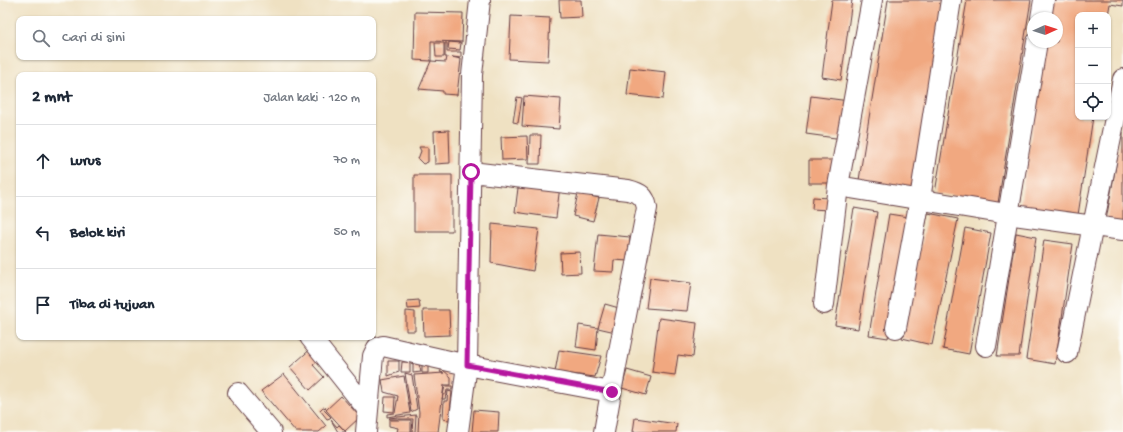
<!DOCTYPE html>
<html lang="id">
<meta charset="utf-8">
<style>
:root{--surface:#fff;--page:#f2f2f3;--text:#1f2937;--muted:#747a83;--line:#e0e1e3}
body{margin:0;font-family:"Gochi Hand",sans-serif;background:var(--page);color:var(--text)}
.controls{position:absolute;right:12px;top:12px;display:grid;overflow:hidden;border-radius:8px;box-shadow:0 1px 3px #0004}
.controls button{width:36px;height:36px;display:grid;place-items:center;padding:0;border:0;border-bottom:1px solid var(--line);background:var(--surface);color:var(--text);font:20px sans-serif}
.compass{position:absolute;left:1027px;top:12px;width:36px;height:36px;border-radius:50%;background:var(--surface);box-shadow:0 1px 3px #0004;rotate:87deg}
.stop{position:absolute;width:12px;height:12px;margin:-9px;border:3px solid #b5179e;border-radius:50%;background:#fff}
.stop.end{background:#b5179e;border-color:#fff;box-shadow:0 1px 4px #0008}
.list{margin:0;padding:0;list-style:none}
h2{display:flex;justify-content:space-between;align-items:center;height:52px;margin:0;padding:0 16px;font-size:17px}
h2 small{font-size:13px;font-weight:400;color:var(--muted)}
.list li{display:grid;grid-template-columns:26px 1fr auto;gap:12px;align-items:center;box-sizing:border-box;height:72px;padding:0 16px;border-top:1px solid var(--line)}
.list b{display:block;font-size:15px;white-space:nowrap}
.list em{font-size:13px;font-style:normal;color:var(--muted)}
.icon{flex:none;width:22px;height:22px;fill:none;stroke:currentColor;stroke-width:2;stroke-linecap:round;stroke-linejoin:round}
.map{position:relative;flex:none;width:1123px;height:432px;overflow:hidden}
.search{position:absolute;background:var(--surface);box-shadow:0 1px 3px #0004;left:16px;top:16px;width:360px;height:44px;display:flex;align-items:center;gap:10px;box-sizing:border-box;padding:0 14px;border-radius:8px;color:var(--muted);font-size:15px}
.panel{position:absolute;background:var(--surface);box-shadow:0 1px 3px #0004;left:16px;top:72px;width:360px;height:268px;border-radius:8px}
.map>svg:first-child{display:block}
.building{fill:#f1a880}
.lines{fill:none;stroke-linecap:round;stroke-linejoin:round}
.minor-casing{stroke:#633c42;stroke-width:22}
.minor{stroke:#fff;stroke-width:20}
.route{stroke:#b5179e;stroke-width:5}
</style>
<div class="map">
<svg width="1123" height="432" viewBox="0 0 1123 432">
<rect width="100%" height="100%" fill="#fdfcf7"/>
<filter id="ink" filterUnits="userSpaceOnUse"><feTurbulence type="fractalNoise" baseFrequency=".025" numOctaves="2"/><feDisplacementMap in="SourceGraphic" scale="8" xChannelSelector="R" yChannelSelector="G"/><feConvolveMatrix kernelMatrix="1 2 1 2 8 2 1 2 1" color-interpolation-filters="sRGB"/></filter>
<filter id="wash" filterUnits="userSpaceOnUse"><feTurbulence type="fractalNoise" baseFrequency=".012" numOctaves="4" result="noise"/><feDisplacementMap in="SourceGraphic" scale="16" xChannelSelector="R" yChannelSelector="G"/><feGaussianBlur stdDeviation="0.9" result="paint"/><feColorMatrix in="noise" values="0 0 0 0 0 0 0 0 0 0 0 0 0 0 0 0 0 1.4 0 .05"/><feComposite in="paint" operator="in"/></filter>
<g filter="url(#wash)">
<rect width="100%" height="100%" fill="#efe1c2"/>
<g id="blocks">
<path class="building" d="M559 0H581L582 17 560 18Z
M832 0H852L841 80 822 77Z
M888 0H944L914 189 859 180Z
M967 0H1031L998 203 935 193Z
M1052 0H1123V6L1110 4 1108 15H1078V117H1093L1078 215 1020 206 1045 42H1057V18H1049Z
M415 12 463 13 462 42 431 41V61L414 60Z
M511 16 550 18 548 61 509 59Z
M449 42 461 43 460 50 448 49Z
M435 43H444V57H436Z
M445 43H447V52H461V58L452 57 461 59 457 95 443 94V91L419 89 431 61 446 62 447 57H445Z
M630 68 666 72 663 99 627 95Z
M524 96 561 99 559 129 522 126Z
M811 96 849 101 843 139 806 134Z
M517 97 522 98 518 123 513 122Z
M449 130 450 163 435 164 434 131Z
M1122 132H1123V224L1106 220Z
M530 135H541L540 164H529Z
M527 136 528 159 502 160 501 137Z
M419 147H428V162L423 164 418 159 421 151Z
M809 160H836V183H809Z
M414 175H452V231H414Z
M519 180 560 186 556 218 515 212Z
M578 193 599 198 593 221 573 216Z
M813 197 829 198 828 210 812 209Z
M854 208 877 212 858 329 835 325Z
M928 213 958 219 932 345 902 338Z
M889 214 908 217 888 338 869 335Z
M492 224 539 229 533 271 491 263Z
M965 228 991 233 969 354 943 349Z
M1016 233 1036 237 1019 356H997Z
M598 234 630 237 628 261 614 260 613 272 594 271Z
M1044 240 1073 244 1055 364 1026 359Z
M580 252 581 273 561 274 560 253Z
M650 278 691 283 687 311 646 308Z
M419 300 420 308 408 309 407 301Z
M605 304 626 310 620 333 598 328Z
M423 310H449L450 335 424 336Z
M406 311 415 312V331H406Z
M659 318 697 323 693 357 678 355 675 375 652 372Z
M579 325 598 328 596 350 576 347Z
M312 348 321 358 313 365 324 377 310 390 290 367Z
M559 350 601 356 595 377 555 372Z
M388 361H399V372L388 376Z
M402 362H410V372H401Z
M413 363 419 364 421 372 413 373Z
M422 364 428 365V373H422Z
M442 369 451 377V385H444L438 432H418L419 412 414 375 444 373 440 372Z
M627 370 651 377 646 395 622 388Z
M405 373 412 375 417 409 411 412Z
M284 374 326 426 319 432H296L261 391Z
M404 376 410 413 387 417V414L395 413 398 396 384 392 382 380Z
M445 386H452V390H447L445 399H442Z
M448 391 452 392 449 420 443 419 444 401H447Z
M341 396 360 417 345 431 326 410Z
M385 397H395L394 412 384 411Z
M323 407 326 408 324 410 331 417 330 418 327 419 320 410Z
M474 410 499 412 498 432H472Z
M416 415 415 432H412L413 419H390L389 418Z
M635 418 677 424 676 432H633Z
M331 420 337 427 339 425 346 432H338Z
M389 420H411V432H397L398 428 389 426Z"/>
</g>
</g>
<g filter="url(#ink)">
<use href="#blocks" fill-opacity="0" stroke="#633c42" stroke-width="1"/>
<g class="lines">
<defs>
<path id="minor" d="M480 0 472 75 467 365 611 392 604 432
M1041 18 1044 0
M471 172 628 190C640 193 645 196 647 208L611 392
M838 186 1007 214 1123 230
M824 304 838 186 872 0
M896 328 920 199 951 0
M310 337 368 410
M986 346 1037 42
M1067 353 1123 79
M238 393 271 432
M366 432 373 356 377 348 383 346 467 365 458 432"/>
</defs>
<use href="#minor" class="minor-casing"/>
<use href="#minor" class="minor"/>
</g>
</g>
<g class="lines" filter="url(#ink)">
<path class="route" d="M471 172 467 365 612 392"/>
</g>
</svg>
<div class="controls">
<button>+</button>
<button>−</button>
<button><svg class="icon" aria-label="locate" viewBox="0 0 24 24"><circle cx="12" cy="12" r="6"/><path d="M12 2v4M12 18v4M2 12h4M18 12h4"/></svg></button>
</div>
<svg class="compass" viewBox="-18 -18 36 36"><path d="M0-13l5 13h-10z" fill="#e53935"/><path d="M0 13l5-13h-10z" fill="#747a83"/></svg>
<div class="stop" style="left:471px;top:172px"></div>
<div class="stop end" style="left:612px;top:392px"></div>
<div class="search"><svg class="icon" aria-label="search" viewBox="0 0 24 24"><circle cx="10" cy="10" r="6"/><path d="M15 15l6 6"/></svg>Cari di sini</div>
<section class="panel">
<h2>2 mnt<small>Jalan kaki · 120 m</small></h2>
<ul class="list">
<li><svg class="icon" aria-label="ahead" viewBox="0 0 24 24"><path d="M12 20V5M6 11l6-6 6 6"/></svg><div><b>Lurus</b></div><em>70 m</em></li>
<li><svg class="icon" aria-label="left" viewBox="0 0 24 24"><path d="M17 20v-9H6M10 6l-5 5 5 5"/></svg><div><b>Belok kiri</b></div><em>50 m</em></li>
<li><svg class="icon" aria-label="arrive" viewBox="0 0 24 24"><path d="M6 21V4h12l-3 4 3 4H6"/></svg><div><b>Tiba di tujuan</b></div></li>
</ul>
</section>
</div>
